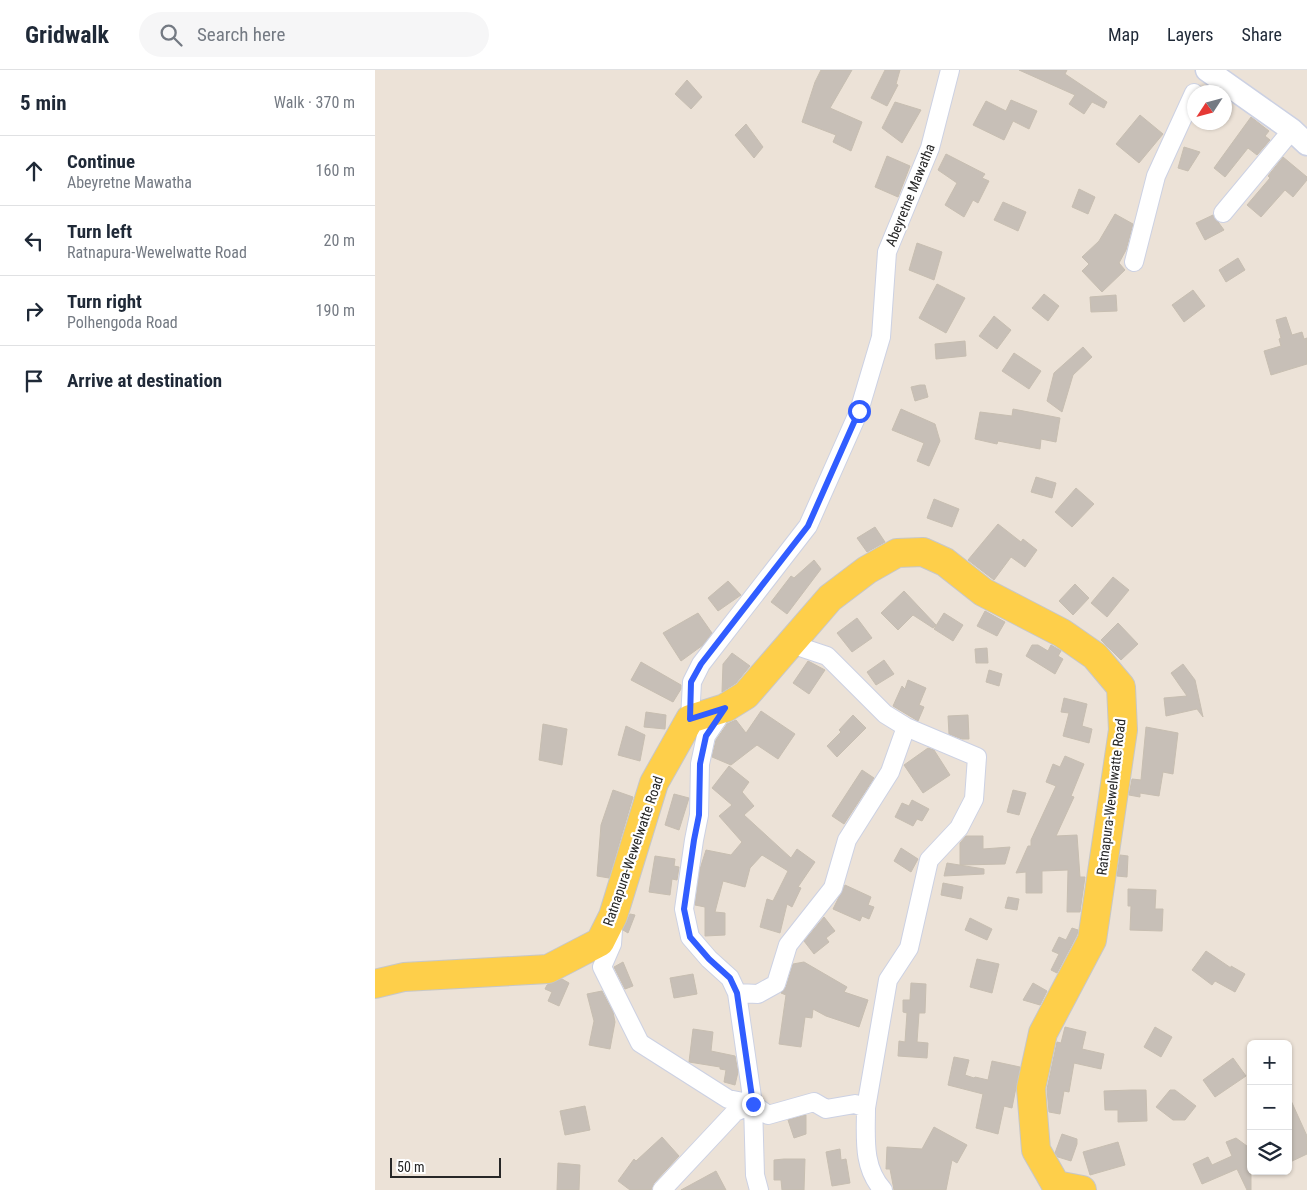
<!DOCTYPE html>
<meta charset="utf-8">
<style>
:root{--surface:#fff;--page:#f6f6f7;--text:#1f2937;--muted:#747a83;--line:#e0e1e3}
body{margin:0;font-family:"Roboto Condensed",sans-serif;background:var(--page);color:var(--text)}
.controls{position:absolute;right:15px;bottom:15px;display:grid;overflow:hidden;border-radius:8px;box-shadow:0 1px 4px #0004}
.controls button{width:45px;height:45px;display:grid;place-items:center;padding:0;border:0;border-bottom:1px solid var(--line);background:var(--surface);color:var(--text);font:25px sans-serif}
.compass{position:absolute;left:812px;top:15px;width:45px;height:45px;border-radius:50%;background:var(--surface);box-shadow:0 1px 4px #0004;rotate:234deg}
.scale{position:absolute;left:15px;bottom:12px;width:111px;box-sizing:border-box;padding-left:5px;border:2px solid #272727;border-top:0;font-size:14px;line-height:18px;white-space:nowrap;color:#272727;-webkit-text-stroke:4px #fff;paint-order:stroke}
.stop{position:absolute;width:15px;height:15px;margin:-11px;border:4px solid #315dff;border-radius:50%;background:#fff}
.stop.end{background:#315dff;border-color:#fff;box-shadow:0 1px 5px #0008}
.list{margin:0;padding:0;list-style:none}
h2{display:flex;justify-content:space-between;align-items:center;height:65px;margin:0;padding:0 20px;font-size:21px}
h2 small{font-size:16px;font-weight:400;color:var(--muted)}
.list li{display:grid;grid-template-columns:32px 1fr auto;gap:15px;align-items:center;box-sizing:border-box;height:70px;padding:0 20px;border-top:1px solid var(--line)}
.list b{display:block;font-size:19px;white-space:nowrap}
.list p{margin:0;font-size:16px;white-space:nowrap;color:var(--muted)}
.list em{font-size:16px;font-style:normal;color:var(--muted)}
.icon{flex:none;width:28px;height:28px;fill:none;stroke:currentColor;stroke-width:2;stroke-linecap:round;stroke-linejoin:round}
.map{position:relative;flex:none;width:932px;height:1120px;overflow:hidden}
header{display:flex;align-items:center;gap:30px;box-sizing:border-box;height:70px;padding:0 25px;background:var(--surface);border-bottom:1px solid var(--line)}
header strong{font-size:24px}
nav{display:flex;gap:28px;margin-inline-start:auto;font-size:18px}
.search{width:350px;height:45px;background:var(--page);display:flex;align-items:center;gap:12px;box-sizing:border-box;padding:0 18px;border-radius:28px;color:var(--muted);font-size:19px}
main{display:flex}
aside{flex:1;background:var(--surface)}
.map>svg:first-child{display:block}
.building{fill:#c7bfb7;stroke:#c7beb1}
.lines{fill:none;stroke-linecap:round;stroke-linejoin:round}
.minor-casing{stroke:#ccd1e3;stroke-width:20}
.tertiary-casing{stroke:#ccd1e3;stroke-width:25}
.primary-casing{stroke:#c7c7c7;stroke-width:30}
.minor{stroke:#fff;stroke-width:18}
.tertiary{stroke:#fff;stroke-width:22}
.primary{stroke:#fecf4a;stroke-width:28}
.route{stroke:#315dff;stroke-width:6}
.labels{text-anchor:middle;stroke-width:4.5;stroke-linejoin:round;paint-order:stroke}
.street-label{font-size:14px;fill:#272727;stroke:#fff}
</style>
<header>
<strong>Gridwalk</strong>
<div class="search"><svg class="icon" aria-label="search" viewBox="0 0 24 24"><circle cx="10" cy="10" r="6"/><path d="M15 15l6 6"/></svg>Search here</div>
<nav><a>Map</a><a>Layers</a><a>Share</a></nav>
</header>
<main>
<aside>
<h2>5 min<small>Walk · 370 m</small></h2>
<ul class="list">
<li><svg class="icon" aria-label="ahead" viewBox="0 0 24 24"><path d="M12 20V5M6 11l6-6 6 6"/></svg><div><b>Continue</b><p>Abeyretne Mawatha</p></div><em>160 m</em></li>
<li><svg class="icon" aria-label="left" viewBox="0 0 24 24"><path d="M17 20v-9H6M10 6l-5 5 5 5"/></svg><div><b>Turn left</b><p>Ratnapura-Wewelwatte Road</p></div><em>20 m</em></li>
<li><svg class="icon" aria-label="right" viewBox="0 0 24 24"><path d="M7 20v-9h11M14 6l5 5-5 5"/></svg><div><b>Turn right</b><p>Polhengoda Road</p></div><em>190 m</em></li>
<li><svg class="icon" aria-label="arrive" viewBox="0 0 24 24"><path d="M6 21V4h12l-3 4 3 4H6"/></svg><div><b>Arrive at destination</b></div></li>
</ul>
</aside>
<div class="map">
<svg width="932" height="1120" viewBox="0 0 932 1120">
<rect width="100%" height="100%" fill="#ece2d7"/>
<path class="building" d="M446 0H477L455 38 487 52 476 81 458 72 461 65 427 52 440 12Z
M510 0H525L521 14 523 15 512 36 496 28Z
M644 0H692L690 4 732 32 729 38 717 32 709 44 694 34 700 25Z
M312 10 327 27 316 39 300 24Z
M636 30 662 41 654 59 638 51 629 70 598 55 611 31 631 41Z
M520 32 546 40 527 73 507 58Z
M765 45 788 64 764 93 741 74Z
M876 47 894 61 890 66 895 70 882 85 873 78 850 107 839 98Z
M371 54 388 77 379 88 360 65Z
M809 77 825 82 813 101 803 98Z
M571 84 610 104 607 108 614 111 603 133 598 130 589 147 570 135 582 113 563 100Z
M512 86 535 96 523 127 500 117Z
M908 87 932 107V110L918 127 910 120 886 147 872 135 895 108 893 106Z
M704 119 720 127 713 144 697 137Z
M628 132 651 142 643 161 619 150Z
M740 144 758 154 751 180 744 193 750 200 727 222 707 201 714 194 707 187 724 171Z
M838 145 849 160 830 170 821 153Z
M542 173 567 182 559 210 534 200Z
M863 188 870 200 851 212 844 200Z
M562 214 590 228 571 263 544 248Z
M818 220 830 236 809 252 797 235Z
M669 224 684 236 673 251 657 238Z
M741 225 742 241 716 242 715 227Z
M619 246 636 260 622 279 604 266Z
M911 247 917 265 927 262 929 269 932 268V294L896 305 889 281 906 276 904 269 906 268 901 250Z
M590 271 591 286 561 289 560 274Z
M708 277 717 287 698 305 687 342 672 331 679 303Z
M639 283 666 301 654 319 627 301Z
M545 315H550L553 327 540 331 536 317Z
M526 339 560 354 565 371 554 396 542 391 549 373 517 360Z
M638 339 685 348 681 372 666 369 665 379 623 371 622 374 600 369 605 342 637 346Z
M661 407 681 413 677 428 656 422Z
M701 418 719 434 697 457 680 442Z
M559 429 584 439 577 457 552 448Z
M623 454 646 472 648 469 662 480 650 497 636 487 619 510 593 490Z
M500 457 510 472 492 482 482 468Z
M439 490 446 499 412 544 396 532 416 506 419 508Z
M738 507 754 520 732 547 716 533Z
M353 511 366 525 343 541 333 528Z
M700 514 714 528 698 545 684 531Z
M529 521 561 555 558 558 538 545 523 560 506 543Z
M610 541 630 552 622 566 602 556Z
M323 543 337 563 328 575 306 591 288 563Z
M569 543 588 555 578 571 559 559Z
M482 548 497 568 477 582 462 563Z
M743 553 763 574 746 590 726 570Z
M657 575H663L673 581 676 575 686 581 683 586 688 589 680 604 651 586Z
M612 578 613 593H601L600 579Z
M357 583 375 596 361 613 347 622 348 594Z
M509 590 519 604 501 615 492 602Z
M433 591 450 600 434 624 418 613Z
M266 592 306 615V619L298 632 256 610Z
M808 594 820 610 828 647 822 639 791 646 789 628 812 626 796 603Z
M614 600 627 604 624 616 611 612Z
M533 610 551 618 544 635 549 637 543 651 518 636 527 616 530 619Z
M689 628 712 634 707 656 717 659 714 673 688 666 694 643 686 642Z
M386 641 420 664 403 689 382 675 356 695 337 687 341 670 352 654 361 650 371 663Z
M271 642 291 645 290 659 269 657Z
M478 645 491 658 462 687 452 676 466 662 464 660Z
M593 645 594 669H587L574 664 573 646Z
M168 654 192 659 187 695 164 690Z
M251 656 270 665 265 691 243 685Z
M771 657 803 663 798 704 788 702 784 726 765 723V727L754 725 757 709 766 710Z
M553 678 559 680 575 705 548 723 529 695Z
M690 686 709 694 696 726 699 727 681 766 702 765 705 807H710L705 842H692L693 800 667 801V823H651V802L641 803 653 776H656V770L681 716 671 712 678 694 685 697Z
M354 696 374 712 367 722 379 736 369 745 416 788 422 779 440 792 423 817 426 818 417 837 412 834 405 863 385 857 392 829 398 831 413 801 387 785 375 798 370 817 348 811 340 842 350 843V865L330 866V837L320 835 325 799 331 780 356 785 367 772 344 746 357 735 337 718Z
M487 700 499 708 469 754 457 746Z
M238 720 258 727 234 808 222 806 226 755Z
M638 720 651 723 644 745 632 742Z
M299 724 314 728 304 760 290 755Z
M537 730 554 739 547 751 542 749 538 756 520 747 527 733 534 736Z
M591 766H608V779L635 777 630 794 585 795V773Z
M526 778 543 789 536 802 519 791Z
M745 785 753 786 752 807 742 806Z
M280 786 300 789 299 796 304 797 302 810 297 809 295 825 274 822Z
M572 793 609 799V804L569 806Z
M568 813 588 817 586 829 566 825Z
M470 815 496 827 493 835 499 837 494 849 487 846 485 851 458 839Z
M753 819 781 820 780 839H788L787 861 755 860 756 836H753Z
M633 827 644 829 642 840 630 838Z
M255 844 260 845 253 863 248 860Z
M449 847 460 861 451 868 454 872 439 884 429 871Z
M595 848 617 859 612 870 590 860Z
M697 858 703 860 702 865 682 903 676 900 684 884 677 881 684 867 691 870Z
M831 881 856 898V896L870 904 860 922 840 911 837 915 817 900Z
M602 889 624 894 617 923 595 917Z
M248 892 258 916 250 919 239 897Z
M429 892 472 917 469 922 493 930 484 957 451 946 438 939 437 948 430 947 426 977 404 974 411 925 406 923 411 917 418 894Z
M318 904 322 924 299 928 295 908Z
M187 909 194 913 184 936 173 931 177 922 170 919 172 915Z
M536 913 551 914 550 943H544L542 972 553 973 552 988 523 986 524 971 530 972 532 943 528 942V930H535Z
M658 913 672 921 665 935 648 930Z
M227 921 238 942 240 952 235 979 214 975 219 951 212 924Z
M690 957 711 962 707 979 729 984 726 999 699 993 694 1022 689 1021 685 1044 674 1042 672 1019 682 972 686 973Z
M780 957 797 967 786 987 769 977Z
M318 959 338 962 336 981 360 986 363 1002 360 1015 349 1012 351 1000 345 999V997L314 992Z
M579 987 594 990 590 1005 599 1008 600 1007 613 1010 617 991 645 997 637 1038 629 1036 623 1064 601 1058 608 1024 573 1015Z
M858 988 871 1006 840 1027 828 1010Z
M757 1020H771L772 1051 743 1052V1040H730L729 1021Z
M795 1020H800L821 1036 810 1050H798L781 1037Z
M913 1024 932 1066V1084L913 1093Z
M210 1036 215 1060 190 1065 185 1041Z
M431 1045V1064L419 1068 413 1050Z
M559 1057 592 1075 582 1093 577 1090 571 1120H519L515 1099H511L512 1077 547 1079Z
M687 1064 702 1069V1074L696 1091 683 1087 680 1083Z
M287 1067 304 1086 279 1113 276 1120H255L243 1111 259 1089 261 1091Z
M861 1068 876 1079V1120H872L862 1099 827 1114 818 1094 833 1087 837 1095 857 1086 851 1072Z
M743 1072 750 1095 715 1105 708 1082Z
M465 1079 466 1090 471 1089 475 1113 457 1116 451 1082Z
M409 1089H430L429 1120H407L406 1110H399V1090Z
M183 1093 205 1095 204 1120H182Z
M341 1101 351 1120H306Z"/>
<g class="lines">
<defs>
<path id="minor" d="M848 143 917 60
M759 192 781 106 819 23
M416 574 452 586 510 644 531 657 602 687 599 729 584 758 554 790 534 878 513 910 491 1038
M350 638 331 666 325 694 324 745 319 770 309 839 315 867 334 889 355 908 362 923 378 1034 380 1105 384 1120
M315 649 317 612 326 594 433 456 484 341 506 267 512 182 555 78 575 0
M238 860 237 874 227 897 265 973 353 1029 378 1034 393 1045 439 1032 451 1039 480 1034 491 1038C491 1067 487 1097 508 1120
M362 923 383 924 401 914 413 875 458 818 472 770 515 702 531 657
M287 1120 360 1042 378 1034"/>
<path id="tertiary" d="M832 0 917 60 932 74"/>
<path id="primary" d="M0 914 29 907 173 899 225 872 238 846 279 713 315 649 350 638 371 625 455 528 492 500 522 483 548 482 570 492 608 522 687 563 720 586 746 617 748 660 717 870 668 963 656 1018 661 1080 681 1115 707 1120"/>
</defs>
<use href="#minor" class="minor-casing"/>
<use href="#tertiary" class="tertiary-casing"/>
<use href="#primary" class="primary-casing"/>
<use href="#minor" class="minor"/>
<use href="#tertiary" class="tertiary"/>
<use href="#primary" class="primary"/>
</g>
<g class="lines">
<path class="route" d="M378 1034 362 923 355 908 334 889 315 867 309 839 319 770 324 745 325 694 331 666 350 638 315 649 316 612 326 594 433 456 484 341"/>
</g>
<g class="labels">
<g class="street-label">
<text transform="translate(535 125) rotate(-68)" y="5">Abeyretne Mawatha</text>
<text transform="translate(736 727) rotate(-83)" y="5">Ratnapura-Wewelwatte Road</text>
<text transform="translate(258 781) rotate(-71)" y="5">Ratnapura-Wewelwatte Road</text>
</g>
</g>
</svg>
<div class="controls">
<button>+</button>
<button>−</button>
<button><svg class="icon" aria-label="layers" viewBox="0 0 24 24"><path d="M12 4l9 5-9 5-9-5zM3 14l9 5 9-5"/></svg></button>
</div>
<svg class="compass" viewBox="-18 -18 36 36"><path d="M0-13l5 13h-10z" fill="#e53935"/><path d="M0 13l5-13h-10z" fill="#747a83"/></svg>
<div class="scale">50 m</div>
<div class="stop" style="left:484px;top:341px"></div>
<div class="stop end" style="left:378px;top:1034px"></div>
</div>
</main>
